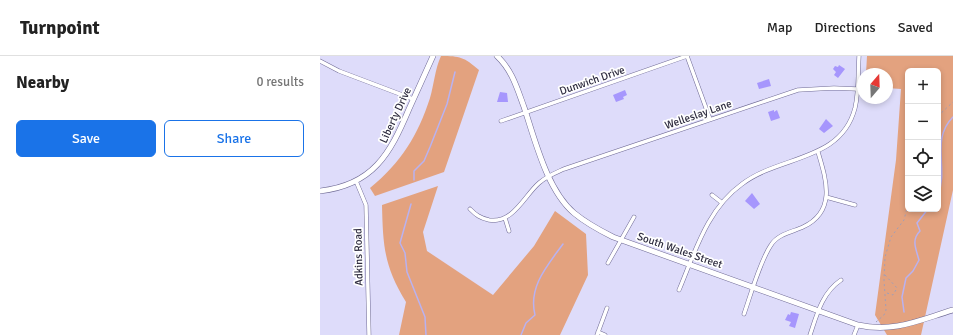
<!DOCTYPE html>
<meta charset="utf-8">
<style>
:root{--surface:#fff;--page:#f6f6f6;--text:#222;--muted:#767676;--line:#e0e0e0;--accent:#1a73e8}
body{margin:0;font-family:Signika,sans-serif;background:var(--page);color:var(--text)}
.controls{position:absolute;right:12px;top:12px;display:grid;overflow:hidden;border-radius:6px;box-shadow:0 2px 6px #0003}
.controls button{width:36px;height:36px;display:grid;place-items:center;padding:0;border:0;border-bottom:1px solid var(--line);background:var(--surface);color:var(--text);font:20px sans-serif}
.compass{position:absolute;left:537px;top:12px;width:36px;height:36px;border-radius:50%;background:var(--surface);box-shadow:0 2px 6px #0003;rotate:19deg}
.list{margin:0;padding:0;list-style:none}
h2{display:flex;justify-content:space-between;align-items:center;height:52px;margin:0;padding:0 16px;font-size:17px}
h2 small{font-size:13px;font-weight:400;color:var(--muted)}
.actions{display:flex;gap:8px;padding:12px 16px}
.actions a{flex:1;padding:9px 0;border:1px solid var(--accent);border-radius:6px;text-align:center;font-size:14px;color:var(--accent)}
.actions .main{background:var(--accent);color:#fff}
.icon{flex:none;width:22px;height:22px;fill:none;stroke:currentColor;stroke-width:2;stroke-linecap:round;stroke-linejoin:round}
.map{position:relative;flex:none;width:633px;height:279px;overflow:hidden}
header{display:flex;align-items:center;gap:24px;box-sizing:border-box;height:56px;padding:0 20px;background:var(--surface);border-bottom:1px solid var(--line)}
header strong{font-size:19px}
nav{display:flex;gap:22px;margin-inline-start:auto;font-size:14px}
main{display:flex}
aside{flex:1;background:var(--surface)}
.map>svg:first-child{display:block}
.green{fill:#e3a27f;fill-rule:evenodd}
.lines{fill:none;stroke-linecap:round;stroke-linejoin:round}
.stream{stroke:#b9b2f1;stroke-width:1.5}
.building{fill:#a696fd}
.street-casing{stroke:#6f6a95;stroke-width:4.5}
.secondary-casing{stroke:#6f6a95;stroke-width:6}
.path{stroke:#a09eb8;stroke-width:1;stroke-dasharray:2 3;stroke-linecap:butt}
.street{stroke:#fff;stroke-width:3.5}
.secondary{stroke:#fff;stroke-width:5}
.labels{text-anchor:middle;stroke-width:3.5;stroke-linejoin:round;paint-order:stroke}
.street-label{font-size:11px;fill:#2f2d40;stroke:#fff}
</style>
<header>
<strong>Turnpoint</strong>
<nav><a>Map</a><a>Directions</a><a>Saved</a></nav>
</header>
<main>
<aside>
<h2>Nearby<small>0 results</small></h2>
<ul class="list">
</ul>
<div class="actions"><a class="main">Save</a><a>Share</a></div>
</aside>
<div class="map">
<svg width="633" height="279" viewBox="0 0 633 279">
<rect width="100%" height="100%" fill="#dedcfa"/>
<path class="green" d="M121 0C140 0 144 1 159 14L124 116 55 140 50 132C81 107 98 79 110 42 114 28 115 13 121 0Z
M547 0H633V134L601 279H567L555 259 576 104 581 33 567 32V18H546ZM588 15H618V153H588Z
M118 130 103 176 107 195 173 239 214 190 235 155 266 178 268 219 240 279H79L86 246C64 210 63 190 62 149Z"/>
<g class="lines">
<path class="stream" d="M94 124V115L104 105 110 91 127 48 135 16
M618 139C629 112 610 84 633 61
M91 148 80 187 85 197 87 216 105 261 106 279
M584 256 582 241 586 222 593 215 599 204C596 193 591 184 600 175L597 167 608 153
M201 279 206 267 215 259C208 231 227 210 243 188"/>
</g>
<path class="building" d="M519 9 525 13 518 22 514 19 516 16 513 13 515 10 518 11Z
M449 23 451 30 439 33 437 27Z
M305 34 307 39 303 41 304 43 296 46 293 39Z
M180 36 187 37 188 46H177Z
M454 54V56L457 54 460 62 451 65 448 56Z
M506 63 513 70 504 77 499 73Z
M432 137 440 148 434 153 425 145Z
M471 256 479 258 475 272 469 270 471 266 465 264 468 258 470 259Z"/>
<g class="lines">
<defs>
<path id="street" d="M367 0 390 63
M0 5 19 15 93 43
M181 65 367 0
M36 125 46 149 49 279
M392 139 401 146
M506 141 535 149
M150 153C156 159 160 162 169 164 193 168 204 140 219 127 227 120 235 117 244 113L478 34 514 32 537 33
M185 162 189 175
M288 207 314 161
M359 234C375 196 387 153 422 128 460 99 521 106 535 52 539 35 538 17 539 0
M424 258C431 238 440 205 451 189 458 178 472 176 483 171 517 155 506 123 498 96
M278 276 285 279
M277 279 287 252
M490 279C497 258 502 237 521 224
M534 279 538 269"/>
<path id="secondary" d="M177 0C192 14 197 32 204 51 215 84 227 134 254 157 266 167 279 174 293 181L538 269C574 277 599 264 633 254
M0 135C53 129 70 98 89 53 97 35 105 18 113 0"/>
</defs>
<use href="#street" class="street-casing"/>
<use href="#secondary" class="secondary-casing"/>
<path class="path" d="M618 60 633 46
M565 219 577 232 573 239 567 237
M556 266 564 259 566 254 564 224 565 201 571 181 584 164 588 148"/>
<use href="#street" class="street"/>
<use href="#secondary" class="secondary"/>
</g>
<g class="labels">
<g class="street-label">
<text transform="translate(272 24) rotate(-19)" y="4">Dunwich Drive</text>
<text transform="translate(378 58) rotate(-19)" y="4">Welleslay Lane</text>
<text transform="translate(75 59) rotate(-65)" y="4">Liberty Drive</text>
<text transform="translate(360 194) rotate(19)" y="4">South Wales Street</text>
<text transform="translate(38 201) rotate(-91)" y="4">Adkins Road</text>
</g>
</g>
</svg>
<div class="controls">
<button>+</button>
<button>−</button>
<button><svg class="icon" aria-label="locate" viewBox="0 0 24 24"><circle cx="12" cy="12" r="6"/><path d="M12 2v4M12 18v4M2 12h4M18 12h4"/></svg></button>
<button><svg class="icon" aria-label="layers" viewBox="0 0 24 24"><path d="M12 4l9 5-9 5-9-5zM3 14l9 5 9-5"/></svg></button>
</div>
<svg class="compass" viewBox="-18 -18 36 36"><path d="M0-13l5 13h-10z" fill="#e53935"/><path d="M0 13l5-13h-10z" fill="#767676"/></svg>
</div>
</main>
